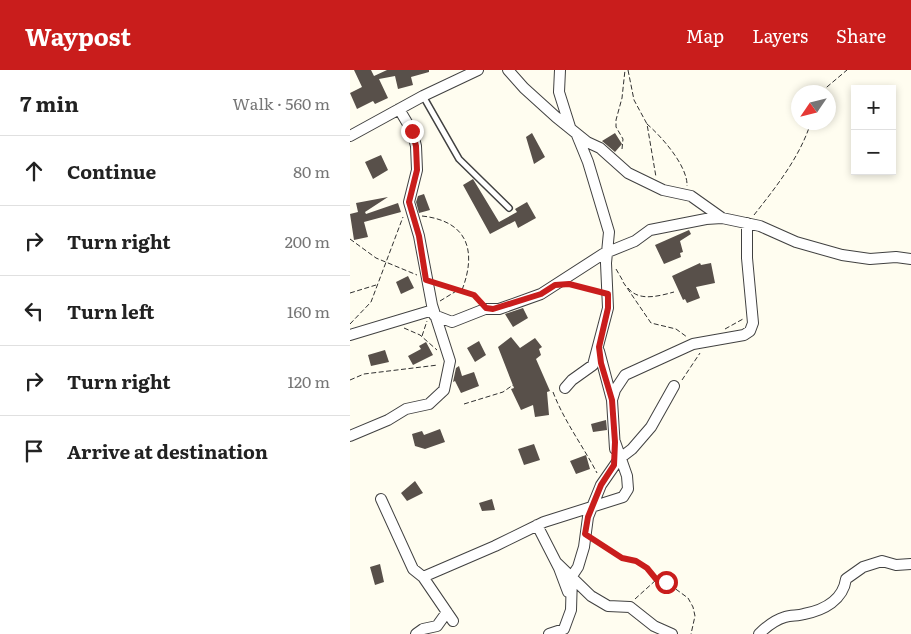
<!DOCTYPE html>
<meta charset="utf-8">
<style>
:root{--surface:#fff;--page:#f6f6f6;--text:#222;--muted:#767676;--line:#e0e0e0;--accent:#c91d1c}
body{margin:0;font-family:Literata,serif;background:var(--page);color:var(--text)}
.controls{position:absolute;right:15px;top:15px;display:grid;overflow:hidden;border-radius:0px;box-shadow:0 2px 8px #0003}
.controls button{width:45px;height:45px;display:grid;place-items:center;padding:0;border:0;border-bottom:1px solid var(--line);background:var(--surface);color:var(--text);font:25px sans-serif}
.compass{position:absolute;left:441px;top:15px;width:45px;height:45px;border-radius:50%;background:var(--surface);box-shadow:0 2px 8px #0003;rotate:235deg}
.stop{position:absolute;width:15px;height:15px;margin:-11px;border:4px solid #c91d1c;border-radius:50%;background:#fff}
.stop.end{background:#c91d1c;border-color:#fff;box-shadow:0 1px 5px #0008}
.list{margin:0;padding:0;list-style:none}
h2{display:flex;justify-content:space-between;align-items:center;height:65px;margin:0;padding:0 20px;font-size:21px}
h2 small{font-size:16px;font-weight:400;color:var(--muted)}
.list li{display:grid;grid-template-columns:32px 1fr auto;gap:15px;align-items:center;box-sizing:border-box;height:70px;padding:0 20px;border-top:1px solid var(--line)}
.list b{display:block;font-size:19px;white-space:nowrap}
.list em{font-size:16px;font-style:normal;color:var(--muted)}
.icon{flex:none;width:28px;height:28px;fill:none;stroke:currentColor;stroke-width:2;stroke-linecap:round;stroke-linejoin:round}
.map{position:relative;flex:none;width:561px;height:564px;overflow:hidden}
header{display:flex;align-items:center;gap:30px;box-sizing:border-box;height:70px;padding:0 25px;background:var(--accent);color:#fff}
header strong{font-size:24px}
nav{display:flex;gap:28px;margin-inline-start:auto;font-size:18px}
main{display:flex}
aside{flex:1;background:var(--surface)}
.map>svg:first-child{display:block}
.building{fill:#58504a}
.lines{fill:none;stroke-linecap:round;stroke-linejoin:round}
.service-casing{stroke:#414141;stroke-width:8}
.minor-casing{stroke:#414141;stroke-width:12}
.path{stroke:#303030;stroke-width:1;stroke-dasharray:5 2.5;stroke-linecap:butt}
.service{stroke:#fff;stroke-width:5}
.minor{stroke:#fff;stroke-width:10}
.route{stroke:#c91d1c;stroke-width:6}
</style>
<header>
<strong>Waypost</strong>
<nav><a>Map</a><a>Layers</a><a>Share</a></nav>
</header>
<main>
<aside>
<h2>7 min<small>Walk · 560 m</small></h2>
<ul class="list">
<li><svg class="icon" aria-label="ahead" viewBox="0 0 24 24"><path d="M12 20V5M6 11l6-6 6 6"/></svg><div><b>Continue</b></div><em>80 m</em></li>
<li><svg class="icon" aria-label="right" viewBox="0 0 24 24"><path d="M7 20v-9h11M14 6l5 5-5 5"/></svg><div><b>Turn right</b></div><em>200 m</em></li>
<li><svg class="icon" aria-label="left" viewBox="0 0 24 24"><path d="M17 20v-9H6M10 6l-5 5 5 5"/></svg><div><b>Turn left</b></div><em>160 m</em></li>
<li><svg class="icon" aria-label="right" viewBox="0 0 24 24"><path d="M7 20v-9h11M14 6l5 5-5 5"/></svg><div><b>Turn right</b></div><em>120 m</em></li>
<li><svg class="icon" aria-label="arrive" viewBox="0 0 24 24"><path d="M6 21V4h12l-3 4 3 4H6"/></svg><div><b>Arrive at destination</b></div></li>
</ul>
</aside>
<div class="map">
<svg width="561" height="564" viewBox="0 0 561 564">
<rect width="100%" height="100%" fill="#fffdf0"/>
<path class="building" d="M4 0H21L24 6 37 0H79V2L61 7 63 15 48 19 45 6 29 9 38 28 25 34 23 31 7 39 0 23 12 17Z
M182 63 195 87 184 94 176 67Z
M265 63 272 74 265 82 252 71Z
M31 85 38 100 23 109 15 92Z
M123 109 149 152 167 142 165 139 177 132 186 148 168 158 165 151 140 164 113 115Z
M74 124 80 140 69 143 66 132 68 126Z
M38 127 15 142 16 144 48 133 51 142 14 152 18 167 4 170 0 144 8 142 6 133Z
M339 160 341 164 330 171 333 182 330 183 331 187 314 194 305 175Z
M350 193 351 195 361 193 365 213 346 217 350 228 337 233 335 229 333 230 322 206Z
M58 206 64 218 51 224 46 212Z
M173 238 178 248 163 257 155 244Z
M161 267 170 278 185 268 192 277 189 279 191 285 186 289 200 321 197 322 199 345 185 347 183 335 171 340 161 319 164 318 148 277Z
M129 271 136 285 125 292 117 278Z
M76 272 83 285 63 295 58 286 71 279 69 276Z
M35 280 39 292 21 296 18 285Z
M109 296 112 306 124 302 129 316 111 323 105 311 103 312 106 298Z
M256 350 257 360 243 362 241 354Z
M90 359 95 372 75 379 65 376 62 364 72 361 74 365Z
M184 374 190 390 174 395 168 379Z
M236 385 240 399 226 404 220 391Z
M65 411 73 423 57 431 51 423Z
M142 429 145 440 132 441 129 433Z
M30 494 34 512 25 515 20 497Z"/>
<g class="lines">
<defs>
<path id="service" d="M73 26 109 89 159 138"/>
<path id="minor" d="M158 0 174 18 206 47 237 72 250 78 278 103 313 120 341 126 372 148 410 156 446 172 492 185 520 189 546 187 561 189
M210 0 209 22 220 57
M0 66 73 26 128 0
M84 245 102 252 135 239H149L191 224 253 184 285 171 300 160 356 149 372 148
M0 265 83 240
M249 281 262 330 265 379
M215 318 222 310 243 295 258 238 256 193 259 162 238 92 227 65
M262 330 265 320 275 305 343 274 394 265 400 261 403 253 397 188V153
M0 366 38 350 56 339 79 334 94 320 100 291 82 235 69 166 59 132 67 100 66 76 62 61 49 39
M31 429 63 499 73 507 103 551
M187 455 209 498 218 522
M207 493 241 526 258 536 280 537 304 556 322 564
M73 507 145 476 194 452 273 427 278 419 277 406 265 372
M66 564 73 559 87 556 97 542
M199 564 214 559 221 540 222 506 228 497 234 477 238 447 251 415 269 389 282 379 301 357 324 316
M409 564C416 557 425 550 435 547 441 545 448 546 454 544 474 540 493 530 496 509L513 497 532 491 546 495 561 494"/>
</defs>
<use href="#service" class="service-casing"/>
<use href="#minor" class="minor-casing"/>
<path class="path" d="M278 0 284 30 297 54 306 107
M471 22 497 0
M297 54C311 66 338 96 337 116
M272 79 273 69 266 57V50L272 28 275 0
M404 145C426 117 450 87 461 52
M72 146C118 151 127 181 112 220
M0 169 26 188 67 205
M266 199 273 211
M273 212 301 253 326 259 337 267
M87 213 116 222 131 232
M222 216 247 222
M278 218C289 232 309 226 324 222
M0 223 26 215
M90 231 108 220
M0 254 21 232 53 147
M54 258 70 265 87 280
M375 259 393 249
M72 266 77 251
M0 310 14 304 88 295
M332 310 350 283
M203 322C214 351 233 376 247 403
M114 334 153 322 163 315
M244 470 262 480 272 488 286 491 297 498 302 506 316 512 338 528 343 537 345 546 341 564
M285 529 306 510"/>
<use href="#service" class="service"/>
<use href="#minor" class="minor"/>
</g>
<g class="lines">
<path class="route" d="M62 61 66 76 67 100 59 132 69 166 76 210 124 225 136 238 143 239 191 224 205 215 219 214 258 224V238L249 277 251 293 262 330 265 372 264 395 251 415 238 447 235 464 272 488 286 491 297 498 306 509 316 512"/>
</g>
</svg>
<div class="controls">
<button>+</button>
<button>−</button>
</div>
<svg class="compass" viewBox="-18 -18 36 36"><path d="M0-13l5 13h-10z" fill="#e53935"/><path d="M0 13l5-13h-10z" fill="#767676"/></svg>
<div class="stop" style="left:316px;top:512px"></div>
<div class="stop end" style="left:62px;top:61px"></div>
</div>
</main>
